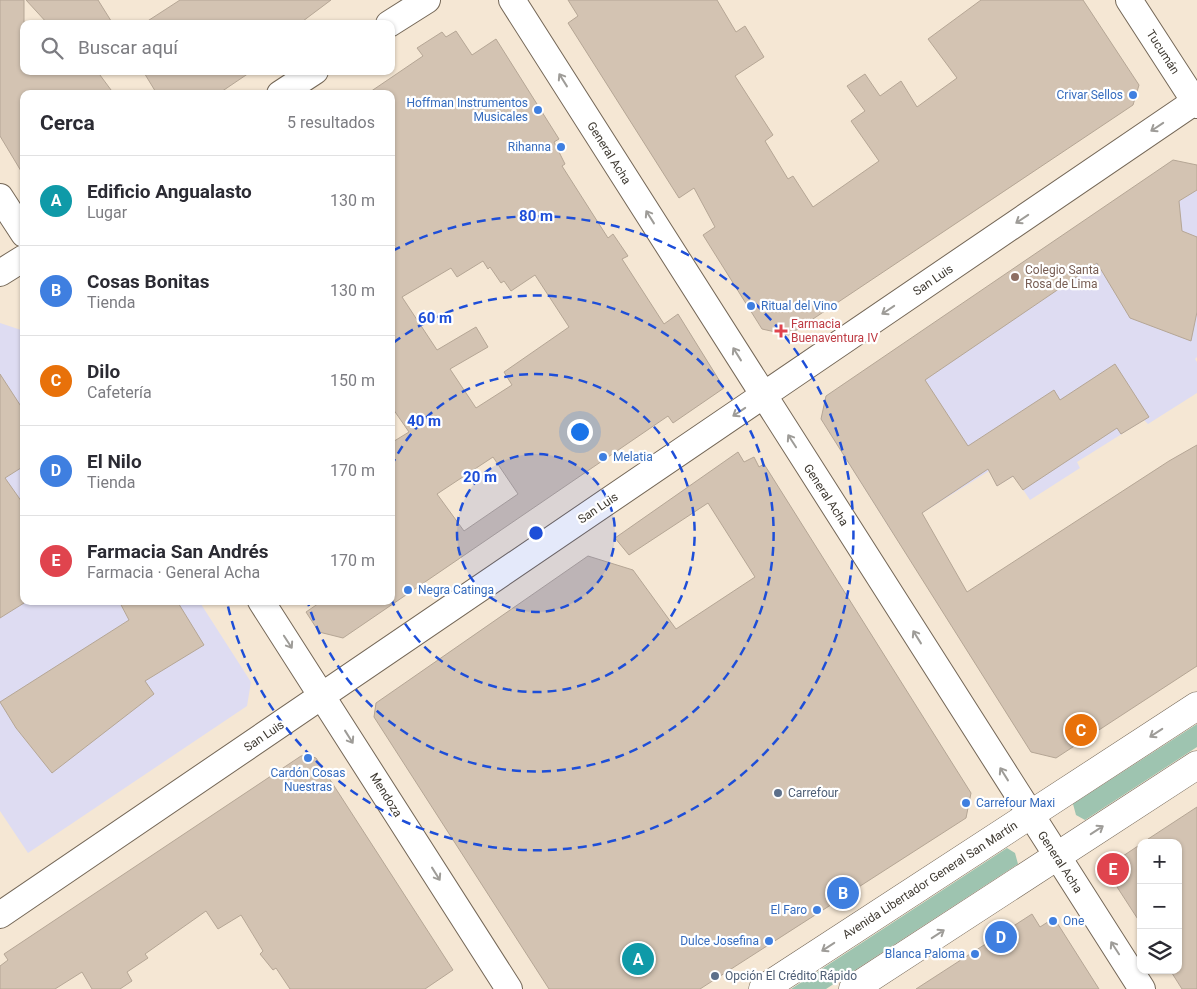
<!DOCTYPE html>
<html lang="es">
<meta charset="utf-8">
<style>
:root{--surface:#fff;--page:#f2f2f3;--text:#2b2b33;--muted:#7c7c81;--line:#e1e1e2;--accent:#b45309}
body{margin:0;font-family:Roboto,sans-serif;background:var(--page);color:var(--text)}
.controls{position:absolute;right:15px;bottom:15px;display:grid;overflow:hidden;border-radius:10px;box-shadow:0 1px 4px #0004}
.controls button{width:45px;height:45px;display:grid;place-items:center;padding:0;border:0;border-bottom:1px solid var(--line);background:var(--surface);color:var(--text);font:25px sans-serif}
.you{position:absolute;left:579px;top:431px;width:18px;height:18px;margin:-12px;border:4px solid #fff;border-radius:50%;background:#1a73e8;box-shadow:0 0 0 8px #1a73e833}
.badge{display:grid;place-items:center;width:32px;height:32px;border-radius:50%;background:var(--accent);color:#fff;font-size:16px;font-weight:700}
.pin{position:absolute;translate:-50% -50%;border:2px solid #fff;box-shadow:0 1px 5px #0006}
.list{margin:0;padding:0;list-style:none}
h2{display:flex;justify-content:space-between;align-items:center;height:65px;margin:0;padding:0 20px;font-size:21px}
h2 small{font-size:16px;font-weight:400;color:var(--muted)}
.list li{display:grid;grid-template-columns:32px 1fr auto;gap:15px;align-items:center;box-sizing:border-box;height:90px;padding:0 20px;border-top:1px solid var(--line)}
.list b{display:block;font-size:19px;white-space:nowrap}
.list p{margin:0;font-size:16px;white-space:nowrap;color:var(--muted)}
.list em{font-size:16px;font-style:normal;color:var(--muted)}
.icon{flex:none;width:28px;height:28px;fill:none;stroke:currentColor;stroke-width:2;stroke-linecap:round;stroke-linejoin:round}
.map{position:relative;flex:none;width:1197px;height:989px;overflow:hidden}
.search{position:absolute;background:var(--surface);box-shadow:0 1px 4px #0004;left:20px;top:20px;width:375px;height:55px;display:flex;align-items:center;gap:12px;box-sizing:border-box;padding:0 18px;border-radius:10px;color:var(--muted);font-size:19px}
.panel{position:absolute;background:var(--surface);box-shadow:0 1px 4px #0004;left:20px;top:90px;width:375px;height:515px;border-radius:10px}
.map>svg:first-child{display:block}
.education{fill:#dedcf2}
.green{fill:#9ec4b0}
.building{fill:#d3c3b2;stroke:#b5a695;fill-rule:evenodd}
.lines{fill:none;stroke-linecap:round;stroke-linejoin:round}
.minor-casing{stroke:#746757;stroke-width:28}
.primary-casing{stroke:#746757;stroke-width:29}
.minor{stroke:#fff;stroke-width:26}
.primary{stroke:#fff;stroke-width:28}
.oneway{stroke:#9e9c98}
.ring{fill:none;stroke:#1d4ed8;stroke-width:2.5;stroke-dasharray:9 6}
.shop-dot{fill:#3f7fe0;stroke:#fff;stroke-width:2}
.education-dot{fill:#8d6e63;stroke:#fff;stroke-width:2}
.health-dot{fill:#e0444e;stroke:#fff;stroke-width:2}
.service-dot{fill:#5c6f8a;stroke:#fff;stroke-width:2}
.labels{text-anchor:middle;stroke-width:4.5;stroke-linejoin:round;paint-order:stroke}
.street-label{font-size:12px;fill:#3e3931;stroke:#fff}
.shop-label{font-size:12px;fill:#366cbe;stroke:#fff;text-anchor:end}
.education-label{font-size:12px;fill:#785e54;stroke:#fff;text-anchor:start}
.health-label{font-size:12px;fill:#be3a42;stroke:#fff;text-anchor:start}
.service-label{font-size:12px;fill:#4e5e75;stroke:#fff;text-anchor:start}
.centre{fill:#1d4ed8;stroke:#fff;stroke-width:2.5}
.ring-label{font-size:15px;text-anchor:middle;font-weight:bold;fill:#1d4ed8;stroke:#fff;stroke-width:4.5;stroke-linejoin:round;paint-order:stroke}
</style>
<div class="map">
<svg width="1197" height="989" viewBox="0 0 1197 989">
<rect width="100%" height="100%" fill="#f5e7d4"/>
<path class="education" d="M1197 190V357L1195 359 1197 362V393L1148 424 1144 420 1077 462 1080 468 1030 500 1014 476 997 486 989 471 892 532 821 419 826 396 1142 224Z
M0 323 24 331V601H199L251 682 247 706 28 853 0 811Z"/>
<path class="green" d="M1197 724V747L1085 820 1076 815 1073 804Z
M1007 848 1015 853 1018 864 826 989H791Z"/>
<path class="building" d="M0 0H24V71H97L114 94H24V176L0 136Z
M26 0H98L113 24H48Z
M180 0H331L299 24H143Z
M568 0H717L736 32 745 26 764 57 735 76 773 135 765 141 788 179 793 176 813 207 879 161 851 121 865 111 847 86 865 74 880 96 901 81 917 107 957 78 928 39 981 0H1083L1139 85 1133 105 789 335 762 329 703 235 715 227 694 188 679 198 568 23 578 16Z
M456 31 472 55 496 39 559 139 554 142 565 164 562 166 608 238 613 234 628 256 622 259 664 324 678 314 724 388 673 423 668 416 343 638 319 632 306 612 322 601H391V443L409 432 391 406V94H367L423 56 417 48 442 32 446 37ZM483 261 488 269 490 267 501 283 504 281 511 291 535 275 569 327 504 372 512 385 476 408 450 369 488 347 476 327 437 350 402 297 451 268 457 277ZM493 457 518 494 464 531 437 494Z
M143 71H252L218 94H157Z
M1173 160 1197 165V190L1179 201 1182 231 1197 237V312L1191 341 1130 318 1097 263 925 380 968 446 1054 390 1060 400 1115 364 1149 417 1121 434 1117 428 1023 490 1013 476 997 486 988 469 922 513 967 592 1169 461 1197 445V666L1056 758 1031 752 821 419 826 396Z
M0 374 24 411V466L5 478 24 505V603L0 618Z
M738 452 744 462 754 457 759 467 764 464 971 793 966 818 700 989H549L374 717 376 703 588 556 633 570 676 629 755 577 708 503 629 555 615 538Z
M119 601H177L204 645 145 681 154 694 52 773 16 728 0 702 129 620Z
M307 755 316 758 453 970 425 989H290L276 968 273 970 260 954 263 951 241 915 218 929 206 911 145 954 148 958 127 972 132 981 120 989H92L82 972 55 989H0V966L8 960 4 954 301 756Z
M1197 807V989H1182L1170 970H1178V843H1142Z
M1141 844V924L1110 876 1114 862Z
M1032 914 1040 927 1054 918 1099 989H916Z"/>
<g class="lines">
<defs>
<path id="minor" d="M512 0 1142 989
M1129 0 1197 105
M389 24 427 0
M280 94 315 71
M0 197 24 234
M0 273 24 258
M261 601 509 989
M0 915 1197 100"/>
<path id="primary" d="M763 989 1197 706
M853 989 1197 765"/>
</defs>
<use href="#minor" class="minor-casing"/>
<use href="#primary" class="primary-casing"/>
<use href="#minor" class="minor"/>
<use href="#primary" class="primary"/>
</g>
<defs><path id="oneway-shaft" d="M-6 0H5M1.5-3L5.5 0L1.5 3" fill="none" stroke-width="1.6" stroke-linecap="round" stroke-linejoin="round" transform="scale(1.25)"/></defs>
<g class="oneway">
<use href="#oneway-shaft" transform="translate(563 80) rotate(-122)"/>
<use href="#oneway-shaft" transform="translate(1157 127) rotate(146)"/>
<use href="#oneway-shaft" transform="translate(650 217) rotate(-122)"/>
<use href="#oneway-shaft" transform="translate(1022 219) rotate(146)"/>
<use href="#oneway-shaft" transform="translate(888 310) rotate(146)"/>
<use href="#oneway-shaft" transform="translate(737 354) rotate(-122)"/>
<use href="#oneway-shaft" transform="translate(739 412) rotate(146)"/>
<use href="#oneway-shaft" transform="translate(792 441) rotate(-123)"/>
<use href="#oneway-shaft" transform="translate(917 637) rotate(-122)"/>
<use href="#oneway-shaft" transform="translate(288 642) rotate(57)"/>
<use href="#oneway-shaft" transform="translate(1156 733) rotate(147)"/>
<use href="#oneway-shaft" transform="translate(349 737) rotate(58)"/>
<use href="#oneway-shaft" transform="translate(1004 774) rotate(-122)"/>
<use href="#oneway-shaft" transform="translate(1097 830) rotate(-33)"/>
<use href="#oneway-shaft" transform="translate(436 874) rotate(58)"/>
<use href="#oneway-shaft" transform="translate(938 934) rotate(-33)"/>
<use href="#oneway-shaft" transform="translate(828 947) rotate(147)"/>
<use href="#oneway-shaft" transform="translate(1115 948) rotate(-123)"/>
</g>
<circle cx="536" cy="533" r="79" fill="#1d4ed8" fill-opacity=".12"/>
<g class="ring">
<circle cx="536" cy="533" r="79"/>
<path d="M391 467A159 159 0 1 1 391 599"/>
<path d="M393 343A238 238 0 1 1 308 603"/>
<path d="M392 251A317 317 0 1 1 227 602"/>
</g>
<g class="shop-dot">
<circle cx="1133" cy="95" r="5"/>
<circle cx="538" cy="110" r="5"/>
<circle cx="561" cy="147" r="5"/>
<circle cx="751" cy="306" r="5"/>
<circle cx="603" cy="457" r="5"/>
<circle cx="408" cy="590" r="5"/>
<circle cx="308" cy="758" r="5"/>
<circle cx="966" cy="803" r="5"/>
<circle cx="817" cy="910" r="5"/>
<circle cx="1053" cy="921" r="5"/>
<circle cx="769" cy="941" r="5"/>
<circle cx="975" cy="954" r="5"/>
</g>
<circle class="education-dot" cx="1015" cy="277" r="5"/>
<path class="health-dot" d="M778.5 323.5h5v5h5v5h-5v5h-5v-5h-5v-5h5z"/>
<g class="service-dot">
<circle cx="778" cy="793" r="5"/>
<circle cx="715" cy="976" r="5"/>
</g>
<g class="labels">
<g class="street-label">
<text transform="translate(1163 52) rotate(57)" y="4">Tucumán</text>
<text transform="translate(609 153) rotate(58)" y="4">General Acha</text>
<text transform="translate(933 280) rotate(-34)" y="4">San Luis</text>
<text transform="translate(826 495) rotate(57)" y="4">General Acha</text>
<text transform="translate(598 508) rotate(-34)" y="4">San Luis</text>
<text transform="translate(264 736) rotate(-34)" y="4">San Luis</text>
<text transform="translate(386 795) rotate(58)" y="4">Mendoza</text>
<text transform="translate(1060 862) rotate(57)" y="4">General Acha</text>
<text transform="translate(930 880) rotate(-33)" y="4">Avenida Libertador General San Martín</text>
</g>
<g class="shop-label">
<text x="1123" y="99">Crivar Sellos</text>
<text x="528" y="107">Hoffman Instrumentos<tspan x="528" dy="14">Musicales</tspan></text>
<text x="551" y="151">Rihanna</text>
<text x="761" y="310" text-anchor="start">Ritual del Vino</text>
<text x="613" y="461" text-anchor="start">Melatia</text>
<text x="418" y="594" text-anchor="start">Negra Catinga</text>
<text x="308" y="777" text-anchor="middle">Cardón Cosas<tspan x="308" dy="14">Nuestras</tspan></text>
<text x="976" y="807" text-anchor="start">Carrefour Maxi</text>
<text x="807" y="914">El Faro</text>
<text x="1063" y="925" text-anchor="start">One</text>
<text x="759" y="945">Dulce Josefina</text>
<text x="965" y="958">Blanca Paloma</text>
</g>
<g class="education-label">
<text x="1025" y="274">Colegio Santa<tspan x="1025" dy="14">Rosa de Lima</tspan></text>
</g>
<g class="health-label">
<text x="791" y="328">Farmacia<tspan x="791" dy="14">Buenaventura IV</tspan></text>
</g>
<g class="service-label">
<text x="788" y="797">Carrefour</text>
<text x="725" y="980">Opción El Crédito Rápido</text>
</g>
</g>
<circle cx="536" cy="533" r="8" class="centre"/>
<g class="ring-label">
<text x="536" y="221">80 m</text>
<text x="435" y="323">60 m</text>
<text x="424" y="426">40 m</text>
<text x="480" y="482">20 m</text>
</g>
</svg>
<div class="controls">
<button>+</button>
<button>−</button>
<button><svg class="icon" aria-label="layers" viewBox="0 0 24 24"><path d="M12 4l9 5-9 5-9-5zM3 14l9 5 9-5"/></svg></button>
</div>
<div class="you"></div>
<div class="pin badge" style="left:638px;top:959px;background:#0f9aa8">A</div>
<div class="pin badge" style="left:843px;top:893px;background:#3f7fe0">B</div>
<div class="pin badge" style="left:1081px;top:730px;background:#e8710a">C</div>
<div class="pin badge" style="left:1001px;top:937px;background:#3f7fe0">D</div>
<div class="pin badge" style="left:1113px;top:869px;background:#e0444e">E</div>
<div class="search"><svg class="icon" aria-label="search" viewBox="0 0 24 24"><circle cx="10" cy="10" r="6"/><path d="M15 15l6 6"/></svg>Buscar aquí</div>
<section class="panel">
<h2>Cerca<small>5 resultados</small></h2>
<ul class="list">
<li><span class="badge" style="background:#0f9aa8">A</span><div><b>Edificio Angualasto</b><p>Lugar</p></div><em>130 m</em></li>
<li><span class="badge" style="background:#3f7fe0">B</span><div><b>Cosas Bonitas</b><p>Tienda</p></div><em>130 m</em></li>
<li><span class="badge" style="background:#e8710a">C</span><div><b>Dilo</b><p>Cafetería</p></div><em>150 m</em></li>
<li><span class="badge" style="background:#3f7fe0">D</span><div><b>El Nilo</b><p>Tienda</p></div><em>170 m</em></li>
<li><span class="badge" style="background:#e0444e">E</span><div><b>Farmacia San Andrés</b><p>Farmacia · General Acha</p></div><em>170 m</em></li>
</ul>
</section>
</div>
